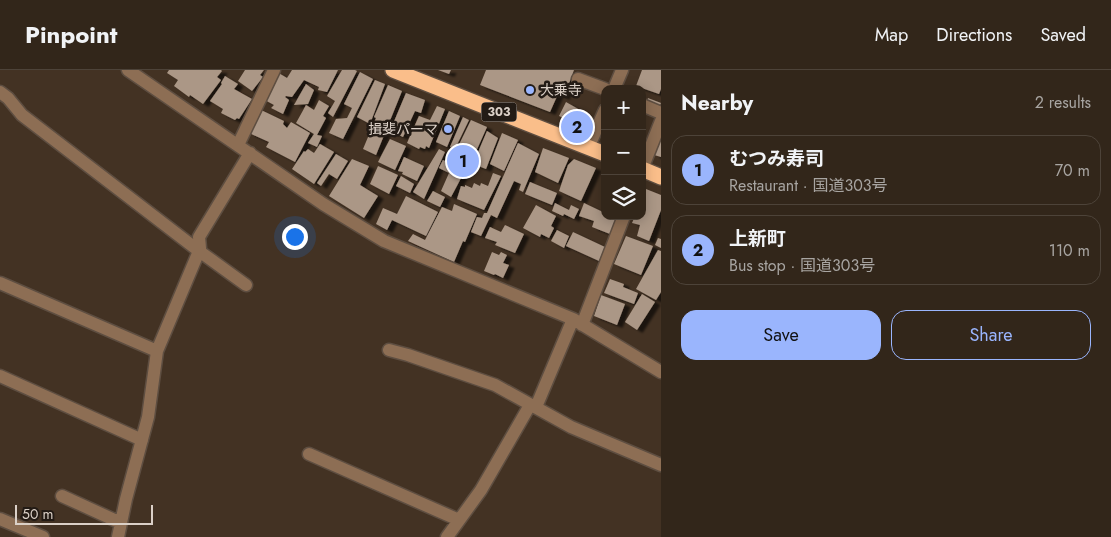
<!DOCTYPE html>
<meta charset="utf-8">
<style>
:root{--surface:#32261a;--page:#3d3227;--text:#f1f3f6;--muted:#a8a5a2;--line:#4d4339;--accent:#9ab5fd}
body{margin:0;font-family:Jost,"Noto Sans JP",sans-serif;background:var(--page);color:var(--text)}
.controls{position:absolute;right:15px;top:15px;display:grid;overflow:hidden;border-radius:10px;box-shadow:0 2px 12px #0003}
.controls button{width:45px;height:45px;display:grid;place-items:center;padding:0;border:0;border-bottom:1px solid var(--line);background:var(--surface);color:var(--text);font:25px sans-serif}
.scale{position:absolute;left:15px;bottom:12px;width:138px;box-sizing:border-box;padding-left:5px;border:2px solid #dbd0c7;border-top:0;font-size:14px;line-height:18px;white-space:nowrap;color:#dbd0c7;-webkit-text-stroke:4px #231b15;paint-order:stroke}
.you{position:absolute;left:294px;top:166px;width:18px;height:18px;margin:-12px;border:4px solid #fff;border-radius:50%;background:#1a73e8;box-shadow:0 0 0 8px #1a73e833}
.badge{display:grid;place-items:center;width:32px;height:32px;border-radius:50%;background:var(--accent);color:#111;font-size:16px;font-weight:700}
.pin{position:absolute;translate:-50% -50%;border:2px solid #fff;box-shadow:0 1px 5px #0006}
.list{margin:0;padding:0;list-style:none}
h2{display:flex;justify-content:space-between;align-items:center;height:65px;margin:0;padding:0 20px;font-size:21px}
h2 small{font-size:16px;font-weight:400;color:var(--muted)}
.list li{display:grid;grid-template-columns:32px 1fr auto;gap:15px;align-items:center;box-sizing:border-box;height:70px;margin:0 10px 10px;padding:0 10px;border:1px solid var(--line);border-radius:15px}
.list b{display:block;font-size:19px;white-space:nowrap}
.list p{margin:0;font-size:16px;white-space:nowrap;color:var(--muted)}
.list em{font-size:16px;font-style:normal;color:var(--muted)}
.actions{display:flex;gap:10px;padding:15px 20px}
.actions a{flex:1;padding:11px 0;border:1px solid var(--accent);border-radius:15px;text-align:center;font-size:18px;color:var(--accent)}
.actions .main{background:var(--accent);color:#111}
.icon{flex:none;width:28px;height:28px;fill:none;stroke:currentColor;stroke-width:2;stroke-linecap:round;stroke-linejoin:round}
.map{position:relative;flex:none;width:661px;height:467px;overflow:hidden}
header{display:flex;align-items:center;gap:30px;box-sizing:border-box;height:70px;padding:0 25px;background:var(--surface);border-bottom:1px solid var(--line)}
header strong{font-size:24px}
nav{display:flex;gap:28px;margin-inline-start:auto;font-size:18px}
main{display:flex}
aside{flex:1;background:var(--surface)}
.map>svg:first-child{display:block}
.building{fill:#ab9786;filter:url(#shadow)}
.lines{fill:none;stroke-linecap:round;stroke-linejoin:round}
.minor-casing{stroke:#5e4e41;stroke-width:15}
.highway-casing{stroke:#5e4e41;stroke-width:18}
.minor{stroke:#8d6e54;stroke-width:12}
.highway{stroke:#fabe8a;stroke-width:15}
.poi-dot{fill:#9ab5fd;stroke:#231b15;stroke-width:2}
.labels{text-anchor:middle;stroke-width:5;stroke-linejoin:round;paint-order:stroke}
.shield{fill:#231b15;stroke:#a49a92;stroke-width:1}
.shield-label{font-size:12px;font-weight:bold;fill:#dbd0c7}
.poi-label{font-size:14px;fill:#dbd0c7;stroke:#231b15;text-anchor:start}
</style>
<header>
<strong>Pinpoint</strong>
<nav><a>Map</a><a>Directions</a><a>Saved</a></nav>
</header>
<main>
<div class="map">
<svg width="661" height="467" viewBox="0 0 661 467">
<defs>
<filter id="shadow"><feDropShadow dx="5.5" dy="3" stdDeviation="1" flood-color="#0009"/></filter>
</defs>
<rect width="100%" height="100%" fill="#433223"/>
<path class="building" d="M169 0H221L222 1 217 7 221 10 203 34 190 25 189 27 174 16 178 10 167 3Z
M245 0H264L260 5 263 7 252 21 238 11Z
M292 0H338L327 22 318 20 319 17 304 10 292 27 286 26 285 27 289 30 283 44 271 38 274 35 263 29 277 2 287 8Z
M342 0H355L357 1 333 47 328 43 335 31 327 26Z
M438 0H451L449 4Z
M486 0H574L564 27 558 24 550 42 480 15Z
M642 0H661V19L659 24 636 16Z
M360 2 373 9 343 69 329 63 336 49 347 48 352 38 344 34Z
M225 6 238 14 234 19 252 29 239 49 237 48 235 50 221 43 223 39 210 31 222 14 221 13Z
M375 10 385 14 370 54 357 47Z
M306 14 314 20 308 34 294 35Z
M388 15 402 21 376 85 363 79 376 48 374 47Z
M406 23 425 30 421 43 415 41 403 67 390 61Z
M648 28 661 33 655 46 643 40Z
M319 30 329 36 323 46 326 48 317 65 322 66 317 77 308 73 314 64 296 53 306 35 314 40Z
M566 32 580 40 574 53 559 46Z
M437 36 445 39 429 78 426 76 425 79 420 77 419 79 407 73 419 46 430 50Z
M259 39 284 51 283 54 287 58 291 52 310 63 295 92 266 77 269 72 249 63Z
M449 41 460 46 447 77 436 72Z
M463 47 469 50 455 79 450 77Z
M471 50 487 57 470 95H468L451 127 441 121 449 103 439 98 443 90 453 95 456 88 453 87Z
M487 61 498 68 486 99 473 94Z
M502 63 518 70 504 101 490 94Z
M661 67V87L654 85Z
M390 69 406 76 395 100 378 92Z
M518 73 539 84 523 122 519 120 521 114 514 111 497 148 491 145 481 166 471 162 477 147 482 148 484 143H487Z
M320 74 334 82 314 114 292 99 304 81 305 82 308 79 314 83Z
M543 78 569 88 558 113 535 102Z
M439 79 445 82 424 129 413 122Z
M336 84 348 91 337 109 329 104 321 116 317 113Z
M404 87 424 96 417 111 402 104 403 102 398 101Z
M352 89 369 96 360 115 378 126 364 148 329 126Z
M574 89 596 98 581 131 559 121 568 95Z
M378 96 398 105 389 124 370 114Z
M493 103 501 106 484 140 457 129 461 116 465 117V115L472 118 474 113 480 116 481 113 488 116Z
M401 106 414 114 410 123 396 116Z
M530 112 557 123 552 135 525 124Z
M646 119 661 125V140L649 171 637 166 640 155 632 153 635 146H642V128Z
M433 121 445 127 440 137 427 131Z
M406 126 438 142 426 166 392 150 387 160 376 154 383 138 397 144Z
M555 133 569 140 571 135 579 139 574 149 564 144 563 146 552 141Z
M584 133 605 143V146H613L617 148 610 164 592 157 594 151 579 146Z
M454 134 477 144 465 172 463 171 454 192 408 171 413 164 425 170 442 137 452 141Z
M536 135 556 146 551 156 554 158 549 168 541 164 540 167 523 158Z
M505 155 524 164 515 183 495 175 497 172 485 168 490 157 501 162Z
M557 160 569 166 564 178 551 171Z
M573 162 605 177 599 191 566 176Z
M626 166 653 176 641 205 614 194Z
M658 168 661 169V178L655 175Z
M658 180 661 181V222L656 230 636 219Z
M492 182 499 185 501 182 507 185 503 193 509 195 503 208 495 204 494 205 484 201Z
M610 209 624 214 623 217 638 223 634 234 604 223Z
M642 224 655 232 637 260 625 252Z
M601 225 625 234 617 255 594 246Z"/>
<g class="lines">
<defs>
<path id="minor" d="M128 0 323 134 384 171 573 249 661 302
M578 9 605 19
M614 19 622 0
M0 22 8 28 22 45 199 181 246 215
M642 35 661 43
M238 75 274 0
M588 78 605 40
M642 99 661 51
M0 213 157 281
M582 255 624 146
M389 280 408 285 495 315 571 357 661 395
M0 306 142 370
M536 337 573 249
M309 384 459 450
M62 426 121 453
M0 449 43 467
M118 467 126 429 148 347 157 281 199 181 200 178 199 167 250 83
M447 467 481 420 530 335"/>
<path id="highway" d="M393 0 605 84
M642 99 661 107"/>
</defs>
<use href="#minor" class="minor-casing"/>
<use href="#highway" class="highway-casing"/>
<use href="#minor" class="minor"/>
<use href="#highway" class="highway"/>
</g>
<g class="poi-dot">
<circle cx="530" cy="20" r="5"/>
<circle cx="448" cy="59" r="5"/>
</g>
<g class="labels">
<rect class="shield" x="481.5" y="32.5" width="35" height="19" rx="4"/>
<g class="shield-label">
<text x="499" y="46">303</text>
</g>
<g class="poi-label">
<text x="540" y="25">大乗寺</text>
<text x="438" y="64" text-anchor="end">揖斐パーマ</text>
</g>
</g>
</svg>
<div class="controls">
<button>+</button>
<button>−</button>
<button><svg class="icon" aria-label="layers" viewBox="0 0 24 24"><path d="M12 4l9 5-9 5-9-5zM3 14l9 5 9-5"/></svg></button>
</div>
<div class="scale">50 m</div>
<div class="you"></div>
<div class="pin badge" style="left:463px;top:91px">1</div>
<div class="pin badge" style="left:577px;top:57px">2</div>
</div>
<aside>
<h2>Nearby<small>2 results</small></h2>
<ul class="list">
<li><span class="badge">1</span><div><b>むつみ寿司</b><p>Restaurant · 国道303号</p></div><em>70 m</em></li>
<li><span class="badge">2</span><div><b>上新町</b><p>Bus stop · 国道303号</p></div><em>110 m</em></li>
</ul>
<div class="actions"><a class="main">Save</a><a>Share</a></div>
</aside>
</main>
